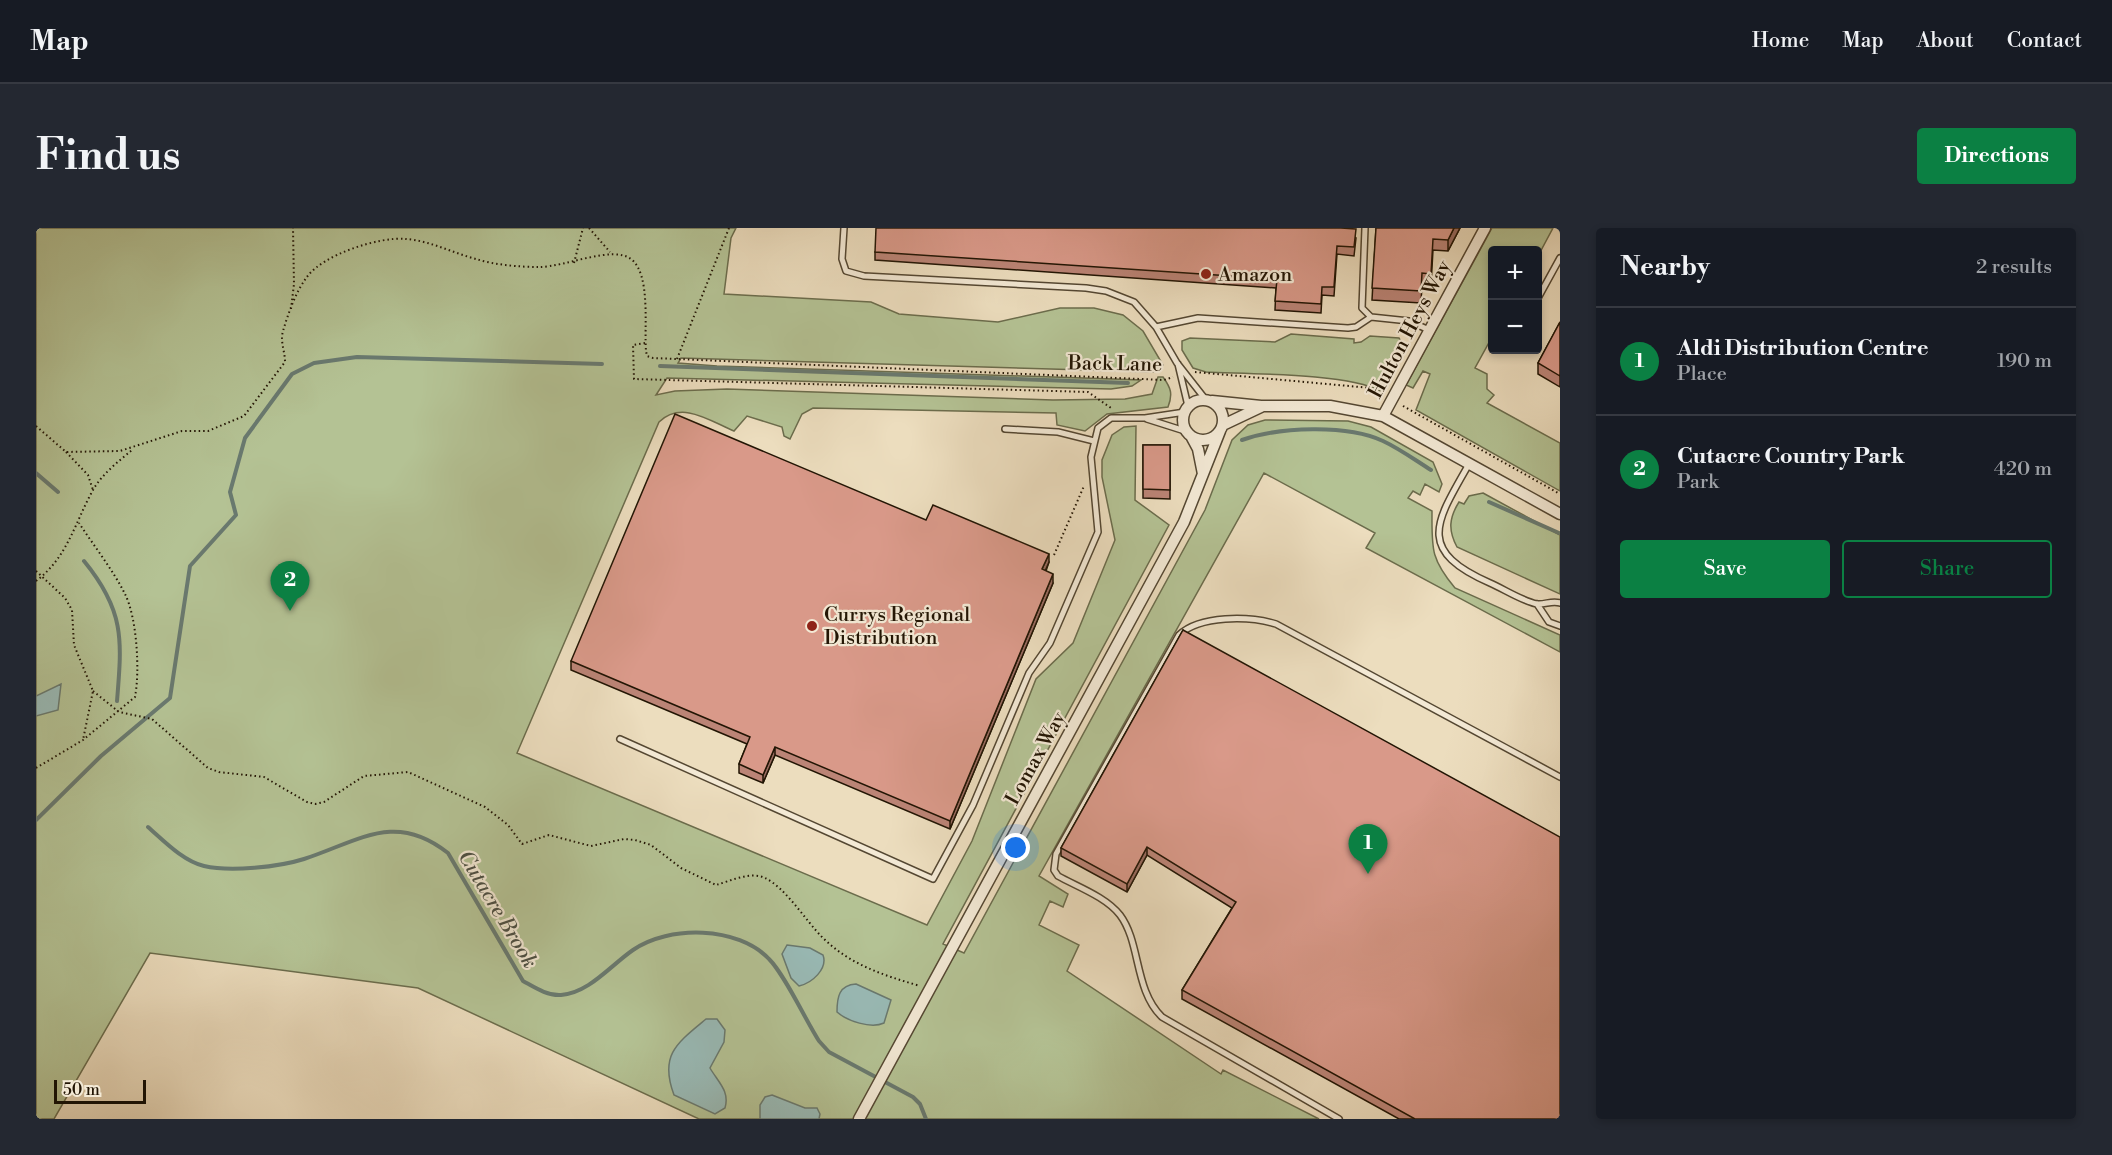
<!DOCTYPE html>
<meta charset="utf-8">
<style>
:root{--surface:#171b24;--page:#242831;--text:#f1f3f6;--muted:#9ea1a6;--line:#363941;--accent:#0b8043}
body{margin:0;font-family:"Libre Bodoni",serif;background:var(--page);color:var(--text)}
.controls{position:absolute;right:18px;top:18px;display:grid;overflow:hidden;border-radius:6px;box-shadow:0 3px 9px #0003}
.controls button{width:54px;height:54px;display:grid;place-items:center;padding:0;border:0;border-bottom:2px solid var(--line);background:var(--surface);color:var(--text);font:30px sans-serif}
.scale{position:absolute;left:18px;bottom:15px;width:92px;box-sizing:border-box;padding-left:6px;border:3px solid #221504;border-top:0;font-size:16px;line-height:21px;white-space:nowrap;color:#221504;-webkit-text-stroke:4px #f3e9d5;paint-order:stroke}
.you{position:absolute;left:980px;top:620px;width:21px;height:21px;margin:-15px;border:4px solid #fff;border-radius:50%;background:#1a73e8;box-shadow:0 0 0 9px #1a73e833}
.badge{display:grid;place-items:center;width:39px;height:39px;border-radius:50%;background:var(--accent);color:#fff;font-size:20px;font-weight:700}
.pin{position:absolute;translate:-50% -50px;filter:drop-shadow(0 2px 3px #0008)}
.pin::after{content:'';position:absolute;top:32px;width:21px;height:18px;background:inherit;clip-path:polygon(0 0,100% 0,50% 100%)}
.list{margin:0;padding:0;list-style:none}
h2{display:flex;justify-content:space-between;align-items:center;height:78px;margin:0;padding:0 24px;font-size:26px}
h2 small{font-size:20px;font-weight:400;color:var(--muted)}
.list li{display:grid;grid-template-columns:39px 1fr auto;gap:18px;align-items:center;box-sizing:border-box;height:108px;padding:0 24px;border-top:2px solid var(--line)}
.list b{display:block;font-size:22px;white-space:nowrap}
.list p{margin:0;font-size:20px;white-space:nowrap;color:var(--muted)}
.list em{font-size:20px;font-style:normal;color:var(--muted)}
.actions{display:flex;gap:12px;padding:18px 24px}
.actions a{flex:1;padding:14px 0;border:2px solid var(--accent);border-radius:6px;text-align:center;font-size:21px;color:var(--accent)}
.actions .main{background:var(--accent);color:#fff}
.map{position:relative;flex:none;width:1524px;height:891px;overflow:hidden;border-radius:6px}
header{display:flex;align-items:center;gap:36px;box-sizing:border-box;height:84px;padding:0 30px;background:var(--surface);border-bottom:2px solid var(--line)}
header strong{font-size:28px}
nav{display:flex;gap:33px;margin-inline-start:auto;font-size:21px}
.intro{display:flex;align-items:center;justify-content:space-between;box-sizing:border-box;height:144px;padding:0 36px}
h1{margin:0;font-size:42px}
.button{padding:15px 27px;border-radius:6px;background:var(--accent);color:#fff;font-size:21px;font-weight:700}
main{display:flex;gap:36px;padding:0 36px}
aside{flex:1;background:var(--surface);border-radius:6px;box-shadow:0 3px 9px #0003}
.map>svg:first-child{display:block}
.green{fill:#b4c294;stroke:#6b6c4c;stroke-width:1.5}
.water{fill:#99bbb7;stroke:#69796f;stroke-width:1.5}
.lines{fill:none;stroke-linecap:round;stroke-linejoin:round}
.stream{stroke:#69796f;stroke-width:4}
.lane-casing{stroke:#544732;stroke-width:8}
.street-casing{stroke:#544732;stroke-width:13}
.path{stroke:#221504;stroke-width:2;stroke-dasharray:1.5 3;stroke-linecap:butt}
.lane{stroke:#f3e9d5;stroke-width:5}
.street{stroke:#f3e9d5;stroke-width:10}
.wall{fill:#bb8476;stroke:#221504;stroke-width:1.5}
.shaded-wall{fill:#986b60;stroke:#221504;stroke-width:1.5}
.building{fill:#d99989;stroke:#221504;stroke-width:1.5}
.poi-dot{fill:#8f2418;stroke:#f3e9d5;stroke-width:2}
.labels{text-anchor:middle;stroke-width:4.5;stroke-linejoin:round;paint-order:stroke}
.poi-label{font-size:20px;fill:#221504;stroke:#f3e9d5;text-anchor:start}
.street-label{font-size:20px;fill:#221504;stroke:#f3e9d5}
.water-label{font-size:21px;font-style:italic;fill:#4c4f43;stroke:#f3e9d5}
</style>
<header>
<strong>Map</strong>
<nav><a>Home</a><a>Map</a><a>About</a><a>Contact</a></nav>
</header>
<div class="intro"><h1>Find us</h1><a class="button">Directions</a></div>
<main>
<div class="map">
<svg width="1524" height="891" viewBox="0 0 1524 891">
<rect width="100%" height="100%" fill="#ecddbe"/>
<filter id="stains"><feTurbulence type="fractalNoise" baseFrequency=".00333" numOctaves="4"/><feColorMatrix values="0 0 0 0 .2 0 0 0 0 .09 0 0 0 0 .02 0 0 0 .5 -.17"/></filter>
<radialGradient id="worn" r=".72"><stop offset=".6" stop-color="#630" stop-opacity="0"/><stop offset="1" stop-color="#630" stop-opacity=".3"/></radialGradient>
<path class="green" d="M0 0H700L695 10 688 66 835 74 863 86 962 94 1024 80H1058L1087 87 1107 103 1127 137 1117 144 645 130 642 135 681 138 1105 152 1096 158 1075 161 631 150 620 167 639 163 691 161 1017 172 1089 171 1116 166 1122 149H1127C1135 160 1137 166 1132 179L1071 186 1049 203 1021 197 1020 185 777 180 766 186 754 211 748 208 746 199 711 188 698 203C674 193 646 172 623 194L481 525 891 697 936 613 1000 451 1037 415 1079 312 1066 249V232L1076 207 1088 199 1100 198 1099 272 1133 297 907 716 928 725 1169 282 1196 212 1212 197 1229 192 1312 193 1335 199 1397 234 1406 256 1403 264 1389 256 1384 267 1377 263 1372 270 1396 283C1396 320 1394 330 1419 360L1524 407V424L1330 320 1339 305 1228 245 1003 648 1032 666 1027 679 1014 673 1003 697 1043 717 1031 743 1185 846 1187 842 1283 891H663L382 760 114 725 18 891H0Z
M1456 0H1517L1502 28V22H1456V109L1439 140 1451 146V161L1458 167 1451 175 1524 215V263L1380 182 1394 146 1387 143 1377 160 1370 157Z
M1255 106 1318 111V115L1325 114 1334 108 1363 110 1369 121 1344 163C1313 145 1210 146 1170 144L1157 140 1146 122V113L1154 110 1239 114Z
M1447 265 1524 307V366L1421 319C1412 302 1413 290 1423 274L1428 276 1433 268Z"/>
<path class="water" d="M25 456 22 482 0 488V468Z
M751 717 774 720 787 727C792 741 776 755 763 758L755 750 746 726Z
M820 756 855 772 848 795C835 801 811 793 801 784 801 769 803 757 820 756Z
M670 791H681L689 802 688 814 674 840C682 854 694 863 689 880L679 886 638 867C623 827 641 815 670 791Z
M736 867 769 880H781L784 886 783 891H724V877L729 869Z"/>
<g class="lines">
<path class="stream" d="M624 138 1092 155
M1206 212C1243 199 1311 196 1347 213 1364 221 1379 232 1395 242
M0 245 22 264
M1453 274 1523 305
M48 333C89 383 86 412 81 473
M0 592 65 528 134 470 154 338 200 287 194 264 209 210 256 146 278 135 321 129 566 136
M112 599C128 613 147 633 168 638 194 644 243 639 268 631 323 613 359 583 412 625L487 753C498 759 511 768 525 767 553 765 575 737 597 722 633 697 702 698 733 731 749 747 770 793 783 813L793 824 877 869 884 876 890 891"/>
<defs>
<path id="lane" d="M808 0 806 31 810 43 828 48 1050 60 1070 63 1098 74 1120 99 1141 135 1170 172
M1329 0 1326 80 1335 89 1373 93 1393 102
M1502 70 1524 30
M1120 99 1162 90 1312 100 1320 99 1335 89
M1142 136 1152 178
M1111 191 1152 204
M969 201 1022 204 1058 213
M1433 236C1400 294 1379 322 1454 355 1468 361 1486 373 1501 376 1509 377 1516 372 1524 375
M1501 376 1513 394 1524 398
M584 511 897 651 937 577 993 445 1014 415 1062 304 1055 229 1062 200 1075 190H1109L1149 184
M1303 891 1126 789C1098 762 1105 715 1084 687 1070 669 1042 659 1022 648L1018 642 1020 626 1143 407C1164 387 1213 388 1240 396L1524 549"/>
<path id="street" d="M1147 192a20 20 0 1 1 40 0a20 20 0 1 1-40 0Z
M1176 173 1225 178H1294L1347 188 1524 286
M1347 188 1449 0
M1187 197 1225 179
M1155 208 1162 221 1167 246
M823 891 1148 294 1184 203"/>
</defs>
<use href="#lane" class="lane-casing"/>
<use href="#street" class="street-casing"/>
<path class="path" d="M553 0 574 24
M538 35 547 0
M255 81 258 56 257 0
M609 115 597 117 598 151 1052 164 1075 180
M641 131 693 0
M1159 144 1335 160 1346 167
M1367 178 1524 266
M0 198 30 224 84 223 146 203H172L208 188 249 134C249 123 244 114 247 103 252 86 260 63 271 49 286 27 344 8 370 11 395 13 417 25 440 31 459 37 484 39 503 39 529 39 577 17 595 31 615 46 608 99 610 123L611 128 617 130 1128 152 1137 149
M30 224 52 247 57 262
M1018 327 1048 258
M0 343 29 370 36 382 38 417 57 463 47 512
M0 353C32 329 39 294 57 262 66 246 83 233 96 222
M57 463 83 484 116 491 172 540 183 544 228 549 271 574 279 576 288 574 328 548 372 544 449 579 472 597 486 616 513 607 555 618 588 611 599 612 615 617 645 640 680 657C694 653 715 643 729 650 749 659 770 693 786 709 814 737 847 747 884 758
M0 540 47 512 99 469C104 443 101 390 89 366 77 342 58 318 43 295"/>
<use href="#lane" class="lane"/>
<use href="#street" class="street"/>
</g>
<path class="wall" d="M1340 0H1424L1412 23 1397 22 1395 57H1386L1385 75 1336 72Z
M1306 1 1320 10 1318 28 1301 26 1298 68 1286 67 1285 85 1239 82 1240 60 839 32V24Z
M1524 94V159L1502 146V135Z
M1107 217H1134V271L1107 270Z
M890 292 1013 334 1010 343 1017 355 914 601 739 527 727 555 703 545V536L711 516 535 442V433Z
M1147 402 1524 891H1363L1146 771V762L1196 680 1111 627 1091 664 1025 628V620Z"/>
<path class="shaded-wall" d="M1418 0H1424L1412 23V12Z
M1013 326V334L1006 350V341Z
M1017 346V355L914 601V593Z
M739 519V527L727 555V547Z
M1111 619V627L1091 664V656Z"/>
<path class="building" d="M840 0H1305L1320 1 1318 19 1301 18 1298 59H1286L1285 76 1239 73 1241 51 839 24Z
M1340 0H1418L1412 12 1397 11 1395 46 1386 45 1385 63 1336 60Z
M1524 94V148L1502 135Z
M639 186 890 292 897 277 1013 326 1006 341 1017 346 914 593 739 519 727 547 703 536 714 509 535 433Z
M1107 217H1134V262L1107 261Z
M1147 402 1524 609V891H1379L1146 762 1200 674 1111 619 1091 656 1025 620Z"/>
<g class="poi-dot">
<circle cx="1170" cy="46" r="6"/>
<circle cx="776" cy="398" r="6"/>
</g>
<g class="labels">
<g class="poi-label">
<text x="1182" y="53">Amazon</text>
<text x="788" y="393">Currys Regional<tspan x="788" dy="23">Distribution</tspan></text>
</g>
<g class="street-label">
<text transform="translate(1373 101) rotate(-62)" y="7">Hulton Heys Way</text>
<text transform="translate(1079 135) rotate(1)" y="7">Back Lane</text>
<text transform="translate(999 530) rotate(-61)" y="7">Lomax Way</text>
</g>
<g class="water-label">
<text transform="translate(462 681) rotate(59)" y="7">Cutacre Brook</text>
</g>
</g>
<rect width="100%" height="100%" filter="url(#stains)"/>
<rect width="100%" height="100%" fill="url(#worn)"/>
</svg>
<div class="controls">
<button>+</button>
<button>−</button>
</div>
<div class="scale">50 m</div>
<div class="you"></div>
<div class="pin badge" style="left:1332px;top:646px">1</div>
<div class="pin badge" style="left:254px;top:383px">2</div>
</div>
<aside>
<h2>Nearby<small>2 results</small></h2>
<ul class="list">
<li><span class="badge">1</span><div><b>Aldi Distribution Centre</b><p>Place</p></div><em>190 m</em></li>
<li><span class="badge">2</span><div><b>Cutacre Country Park</b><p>Park</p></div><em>420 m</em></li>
</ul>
<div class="actions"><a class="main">Save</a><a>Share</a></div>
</aside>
</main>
